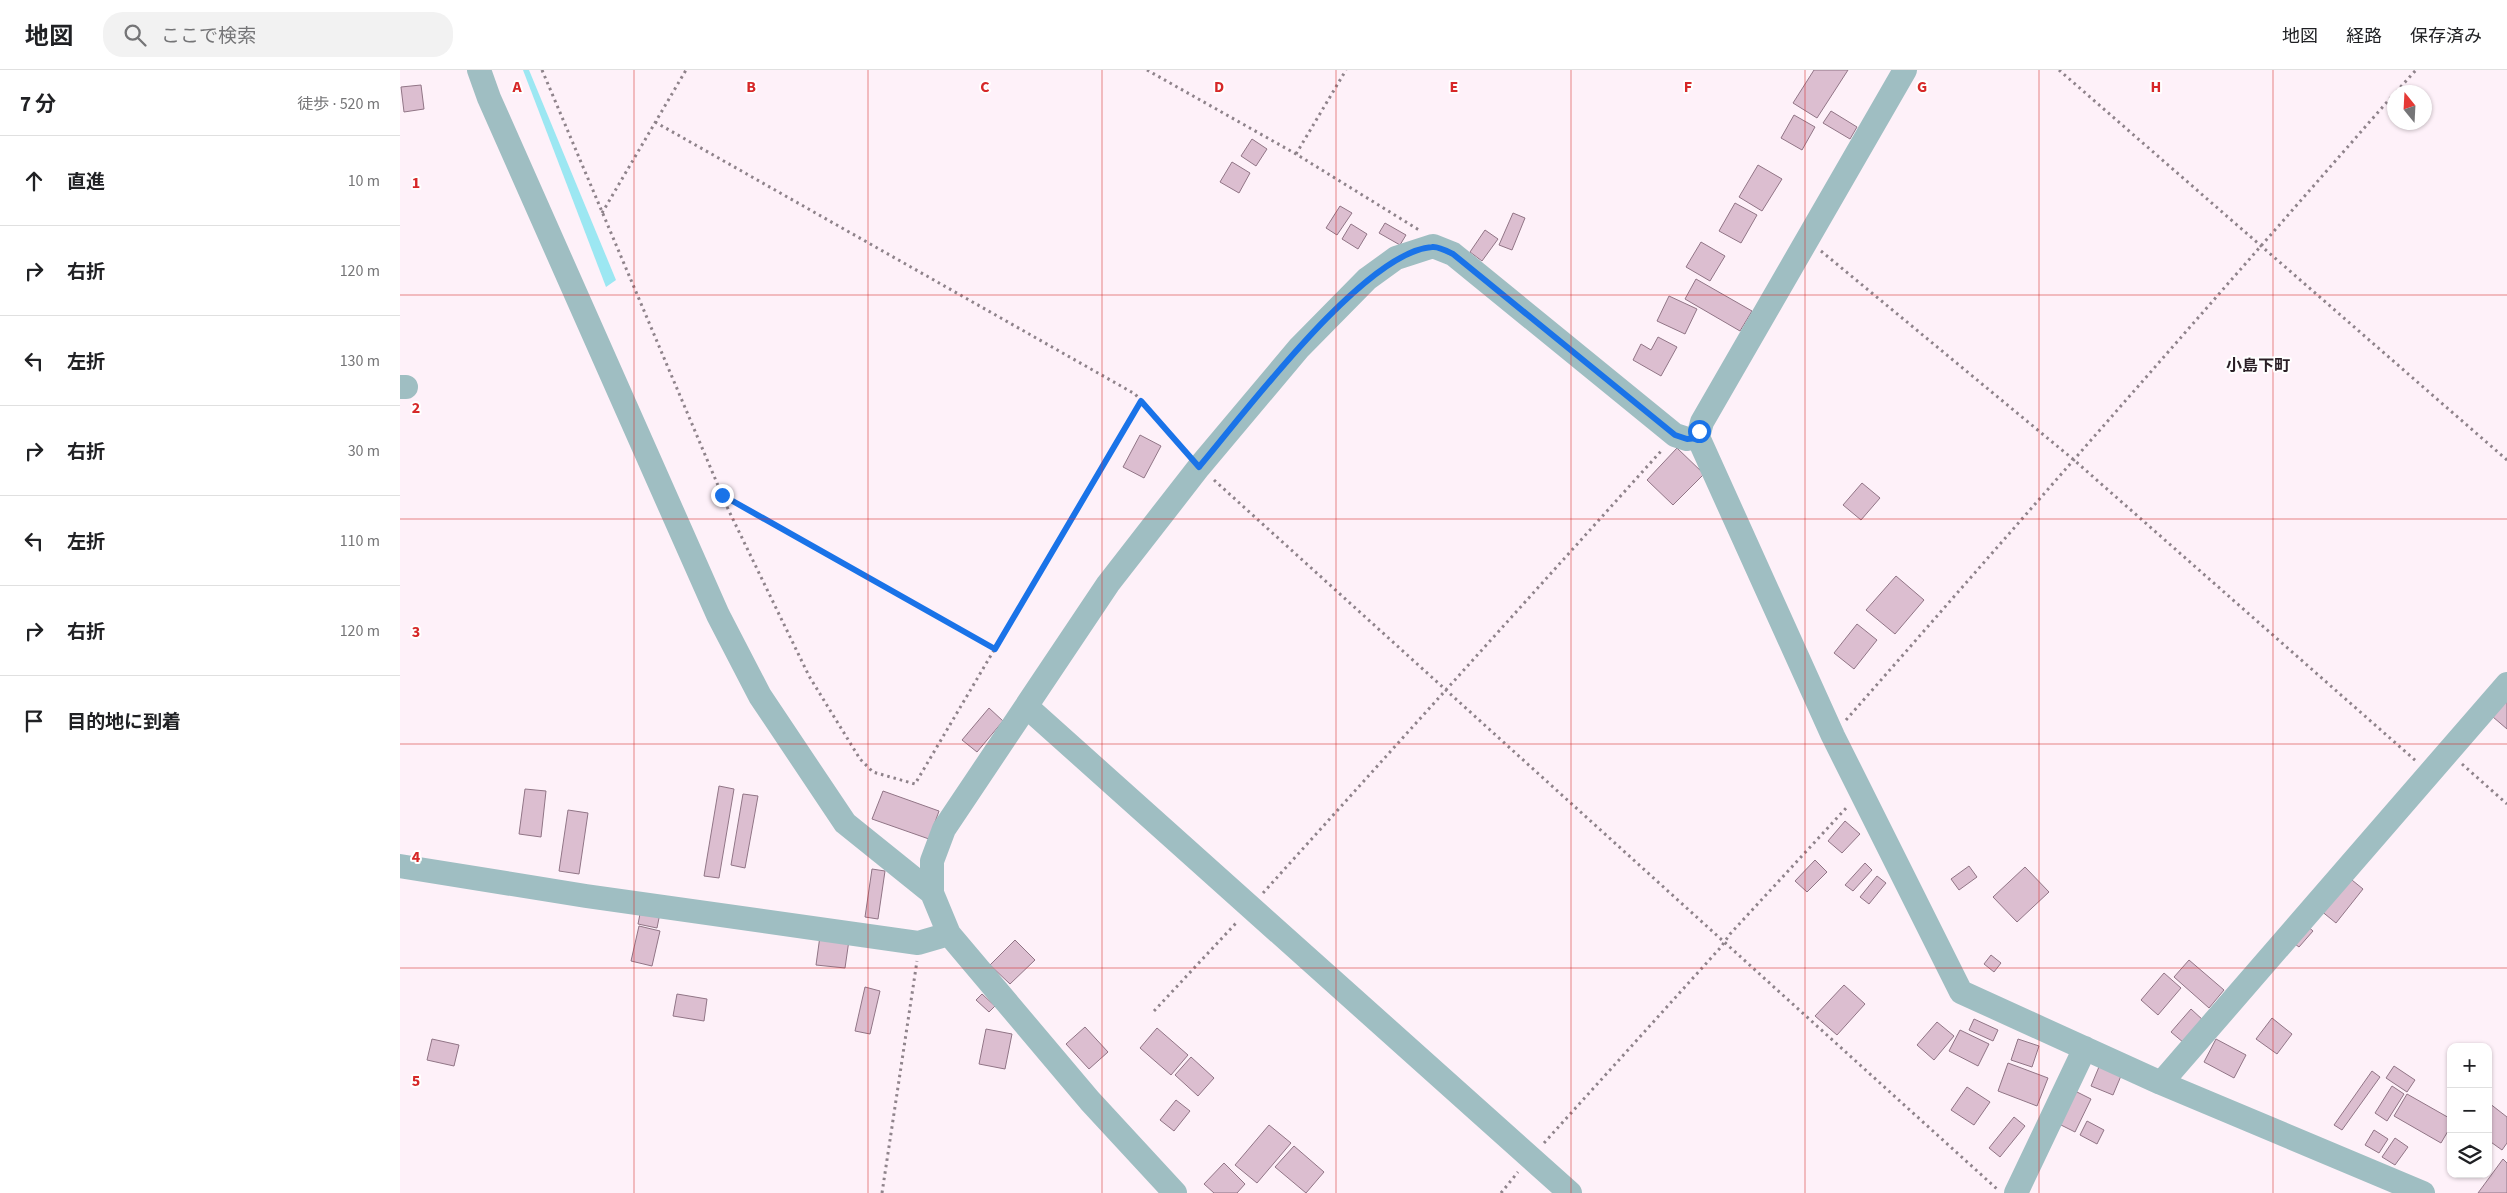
<!DOCTYPE html>
<html lang="ja">
<meta charset="utf-8">
<style>
:root{--surface:#fff;--page:#f2f2f2;--text:#202124;--muted:#757577;--line:#e0e0e0}
body{margin:0;font-family:"Source Sans 3","Noto Sans JP",sans-serif;background:var(--page);color:var(--text)}
.controls{position:absolute;right:15px;bottom:15px;display:grid;overflow:hidden;border-radius:10px;box-shadow:0 1px 4px #0004}
.controls button{width:45px;height:45px;display:grid;place-items:center;padding:0;border:0;border-bottom:1px solid var(--line);background:var(--surface);color:var(--text);font:25px sans-serif}
.compass{position:absolute;left:1987px;top:15px;width:45px;height:45px;border-radius:50%;background:var(--surface);box-shadow:0 1px 4px #0004;rotate:342deg}
.stop{position:absolute;width:15px;height:15px;margin:-11px;border:4px solid #1a73e8;border-radius:50%;background:#fff}
.stop.end{background:#1a73e8;border-color:#fff;box-shadow:0 1px 5px #0008}
.list{margin:0;padding:0;list-style:none}
h2{display:flex;justify-content:space-between;align-items:center;height:65px;margin:0;padding:0 20px;font-size:21px}
h2 small{font-size:16px;font-weight:400;color:var(--muted)}
.list li{display:grid;grid-template-columns:32px 1fr auto;gap:15px;align-items:center;box-sizing:border-box;height:90px;padding:0 20px;border-top:1px solid var(--line)}
.list b{display:block;font-size:19px;white-space:nowrap}
.list em{font-size:16px;font-style:normal;color:var(--muted)}
.icon{flex:none;width:28px;height:28px;fill:none;stroke:currentColor;stroke-width:2;stroke-linecap:round;stroke-linejoin:round}
.map{position:relative;flex:none;width:2107px;height:1123px;overflow:hidden}
header{display:flex;align-items:center;gap:30px;box-sizing:border-box;height:70px;padding:0 25px;background:var(--surface);border-bottom:1px solid var(--line)}
header strong{font-size:24px}
nav{display:flex;gap:28px;margin-inline-start:auto;font-size:18px}
.search{width:350px;height:45px;background:var(--page);display:flex;align-items:center;gap:12px;box-sizing:border-box;padding:0 18px;border-radius:20px;color:var(--muted);font-size:19px}
main{display:flex}
aside{flex:1;background:var(--surface)}
.map>svg:first-child{display:block}
.water{fill:#9ce7f2}
.building{fill:#dcbed0;stroke:#917586}
.lines{fill:none;stroke-linecap:round;stroke-linejoin:round}
.path{stroke:#8f838b;stroke-width:3;stroke-dasharray:2.5 4;stroke-linecap:butt}
.minor{stroke:#9fbec2;stroke-width:24}
.route{stroke:#1a73e8;stroke-width:6}
.grid{fill:none;stroke:#d62828;stroke-width:1;stroke-opacity:0.55}
.labels{text-anchor:middle;stroke-width:4;stroke-linejoin:round;paint-order:stroke}
.quarter-label{font-size:16px;font-weight:bold;fill:#2a1f26;stroke:#fff}
.grid-label{font-size:16px;text-anchor:middle;font-weight:bold;fill:#d62828;stroke:#fff;stroke-width:4;stroke-linejoin:round;paint-order:stroke}
</style>
<header>
<strong>地図</strong>
<div class="search"><svg class="icon" aria-label="search" viewBox="0 0 24 24"><circle cx="10" cy="10" r="6"/><path d="M15 15l6 6"/></svg>ここで検索</div>
<nav><a>地図</a><a>経路</a><a>保存済み</a></nav>
</header>
<main>
<aside>
<h2>7 分<small>徒歩 · 520 m</small></h2>
<ul class="list">
<li><svg class="icon" aria-label="ahead" viewBox="0 0 24 24"><path d="M12 20V5M6 11l6-6 6 6"/></svg><div><b>直進</b></div><em>10 m</em></li>
<li><svg class="icon" aria-label="right" viewBox="0 0 24 24"><path d="M7 20v-9h11M14 6l5 5-5 5"/></svg><div><b>右折</b></div><em>120 m</em></li>
<li><svg class="icon" aria-label="left" viewBox="0 0 24 24"><path d="M17 20v-9H6M10 6l-5 5 5 5"/></svg><div><b>左折</b></div><em>130 m</em></li>
<li><svg class="icon" aria-label="right" viewBox="0 0 24 24"><path d="M7 20v-9h11M14 6l5 5-5 5"/></svg><div><b>右折</b></div><em>30 m</em></li>
<li><svg class="icon" aria-label="left" viewBox="0 0 24 24"><path d="M17 20v-9H6M10 6l-5 5 5 5"/></svg><div><b>左折</b></div><em>110 m</em></li>
<li><svg class="icon" aria-label="right" viewBox="0 0 24 24"><path d="M7 20v-9h11M14 6l5 5-5 5"/></svg><div><b>右折</b></div><em>120 m</em></li>
<li><svg class="icon" aria-label="arrive" viewBox="0 0 24 24"><path d="M6 21V4h12l-3 4 3 4H6"/></svg><div><b>目的地に到着</b></div></li>
</ul>
</aside>
<div class="map">
<svg width="2107" height="1123" viewBox="0 0 2107 1123">
<rect width="100%" height="100%" fill="#fef1f9"/>
<path class="water" d="M123 0H129L216 210 206 217Z"/>
<path class="building" d="M1414 0H1448L1417 48 1393 33Z
M21 15 24 39 4 42 1 17Z
M1431 41 1457 57 1450 69 1423 53Z
M1394 45 1415 57 1402 80 1381 68Z
M852 69 867 79 856 96 841 86Z
M832 92 850 103 839 123 820 112Z
M1358 95 1382 109 1362 141 1339 127Z
M1335 133 1357 145 1341 173 1319 161Z
M940 136 952 143 937 165 926 158Z
M1113 143 1125 148 1112 180 1099 175Z
M985 153 1006 165 1000 175 979 163Z
M951 154 967 164 958 179 942 169Z
M1085 160 1098 169 1082 191 1070 182Z
M1301 172 1325 186 1310 211 1286 197Z
M1296 209 1352 241 1340 261 1285 229Z
M1269 226 1297 239 1285 264 1257 251Z
M1258 267 1277 277 1261 306 1233 290 1241 274 1251 280Z
M740 365 761 376 744 408 723 397Z
M1277 378 1304 404 1273 435 1247 410Z
M1462 413 1480 428 1461 450 1443 435Z
M1496 506 1524 530 1495 564 1466 540Z
M1457 554 1477 570 1454 599 1434 583Z
M2107 630V659L2093 647Z
M589 638 603 651 577 682 562 670Z
M319 716 334 719 319 808 304 806Z
M125 719 146 721 141 767 119 764Z
M483 721 539 741 529 769 472 749Z
M343 724 358 726 345 798 331 795Z
M168 740 188 743 179 804 159 801Z
M1445 751 1460 764 1442 783 1428 771Z
M1415 790 1427 802 1407 822 1395 811Z
M1465 793 1472 800 1453 821 1445 815Z
M1569 796 1577 807 1559 820 1551 809Z
M1625 797 1649 822 1617 852 1593 827Z
M472 799 485 801 478 849 465 847Z
M1477 806 1486 813 1469 834 1460 827Z
M1947 806 1963 819 1936 853 1920 840Z
M241 839 260 843 257 858 238 854Z
M1905 854 1913 861 1899 877 1891 871Z
M239 856 260 861 252 896 231 891Z
M420 866 449 870 445 898 416 895Z
M615 870 635 890 610 914 590 895Z
M1591 885 1601 893 1594 902 1584 894Z
M1789 890 1824 920 1809 938 1774 907Z
M1764 903 1781 918 1758 945 1741 930Z
M1444 915 1465 934 1437 965 1415 946Z
M465 917 480 921 470 964 455 961Z
M277 924 307 929 304 951 273 946Z
M582 924 595 936 589 942 576 930Z
M1791 939 1804 951 1784 973 1771 962Z
M1872 948 1892 964 1877 984 1856 969Z
M1574 949 1598 960 1593 971 1569 960Z
M1537 952 1554 966 1534 990 1517 975Z
M685 957 708 982 689 999 666 974Z
M757 958 788 985 771 1005 740 978Z
M586 959 612 964 605 999 579 994Z
M1560 960 1589 974 1578 996 1549 981Z
M32 969 59 975 54 996 27 990Z
M1618 969 1639 976 1632 997 1611 990Z
M1816 969 1846 985 1834 1008 1804 992Z
M791 987 814 1008 798 1026 775 1005Z
M1701 992 1723 1001 1713 1025 1691 1016Z
M1608 993 1648 1008 1637 1036 1598 1021Z
M1994 996 2015 1010 2007 1022 1986 1008Z
M1972 1001 1980 1007 1942 1060 1934 1055Z
M1992 1016 2004 1024 1987 1051 1975 1043Z
M1567 1017 1590 1032 1574 1055 1551 1040Z
M1675 1021 1691 1029 1675 1062 1659 1054Z
M2007 1024 2051 1049V1056L2041 1073 1994 1046Z
M776 1030 790 1041 774 1061 760 1050Z
M2089 1033 2107 1047V1073L2102 1080 2088 1070Z
M1614 1047 1625 1056 1600 1087 1589 1078Z
M1687 1051 1704 1060 1697 1074 1680 1065Z
M869 1055 891 1073 857 1113 835 1095Z
M1974 1060 1988 1069 1979 1083 1965 1075Z
M1995 1068 2008 1077 1995 1095 1982 1087Z
M894 1076 924 1102 906 1123 875 1097Z
M2103 1089 2107 1093V1123H2078Z
M824 1093 845 1114 837 1123H814L804 1114Z"/>
<g class="lines">
<path class="path" d="M142 0 328 439 409 606 460 689 473 702 515 714 741 331
M747 0 896 84 1019 160
M1659 0 2107 390
M1996 22 2016 0
M255 52 735 324 787 383
M896 84 946 0
M202 143 286 0
M1421 181 1674 390 2016 691
M814 410 1597 1119
M323 425 595 579
M1446 650 1994 24
M2062 694 2107 734
M863 823 1262 380
M754 941 837 852
M1144 1073 1321 877 1330 864 1448 736
M482 1123 517 891
M1101 1123 1118 1102"/>
<path class="minor" d="M79 0 89 28 318 545 360 626 445 753 532 823
M1505 0 1302 352 1298 367 1433 666 1561 922 1761 1013 2023 1123
M0 317H6
M627 637 1170 1123
M0 796 186 826 518 873 549 864
M1761 1013 2107 614
M775 1123 690 1031 549 864 532 823V791L544 759 708 514 799 397 899 278 967 209 996 188 1033 176 1053 184 1275 365 1287 369 1298 367
M1616 1123 1685 978"/>
</g>
<g class="lines">
<path class="route" d="M322 425 595 579 741 331 799 397C844 344 964 182 1032 177 1038 176 1047 181 1053 184L1275 365 1287 369 1298 368 1299 361"/>
</g>
<path class="grid" d="M234 0V1123M468 0V1123M702 0V1123M936 0V1123M1171 0V1123M1405 0V1123M1639 0V1123M1873 0V1123M0 225H2107M0 449H2107M0 674H2107M0 898H2107"/>
<g class="labels">
<g class="quarter-label">
<text x="1858" y="301">小島下町</text>
</g>
</g>
<g class="grid-label">
<text x="117" y="22">A</text>
<text x="351" y="22">B</text>
<text x="585" y="22">C</text>
<text x="819" y="22">D</text>
<text x="1054" y="22">E</text>
<text x="1288" y="22">F</text>
<text x="1522" y="22">G</text>
<text x="1756" y="22">H</text>
<text x="16" y="118">1</text>
<text x="16" y="343">2</text>
<text x="16" y="567">3</text>
<text x="16" y="792">4</text>
<text x="16" y="1016">5</text>
</g>
</svg>
<div class="controls">
<button>+</button>
<button>−</button>
<button><svg class="icon" aria-label="layers" viewBox="0 0 24 24"><path d="M12 4l9 5-9 5-9-5zM3 14l9 5 9-5"/></svg></button>
</div>
<svg class="compass" viewBox="-18 -18 36 36"><path d="M0-13l5 13h-10z" fill="#e53935"/><path d="M0 13l5-13h-10z" fill="#757577"/></svg>
<div class="stop" style="left:1299px;top:361px"></div>
<div class="stop end" style="left:322px;top:425px"></div>
</div>
</main>
